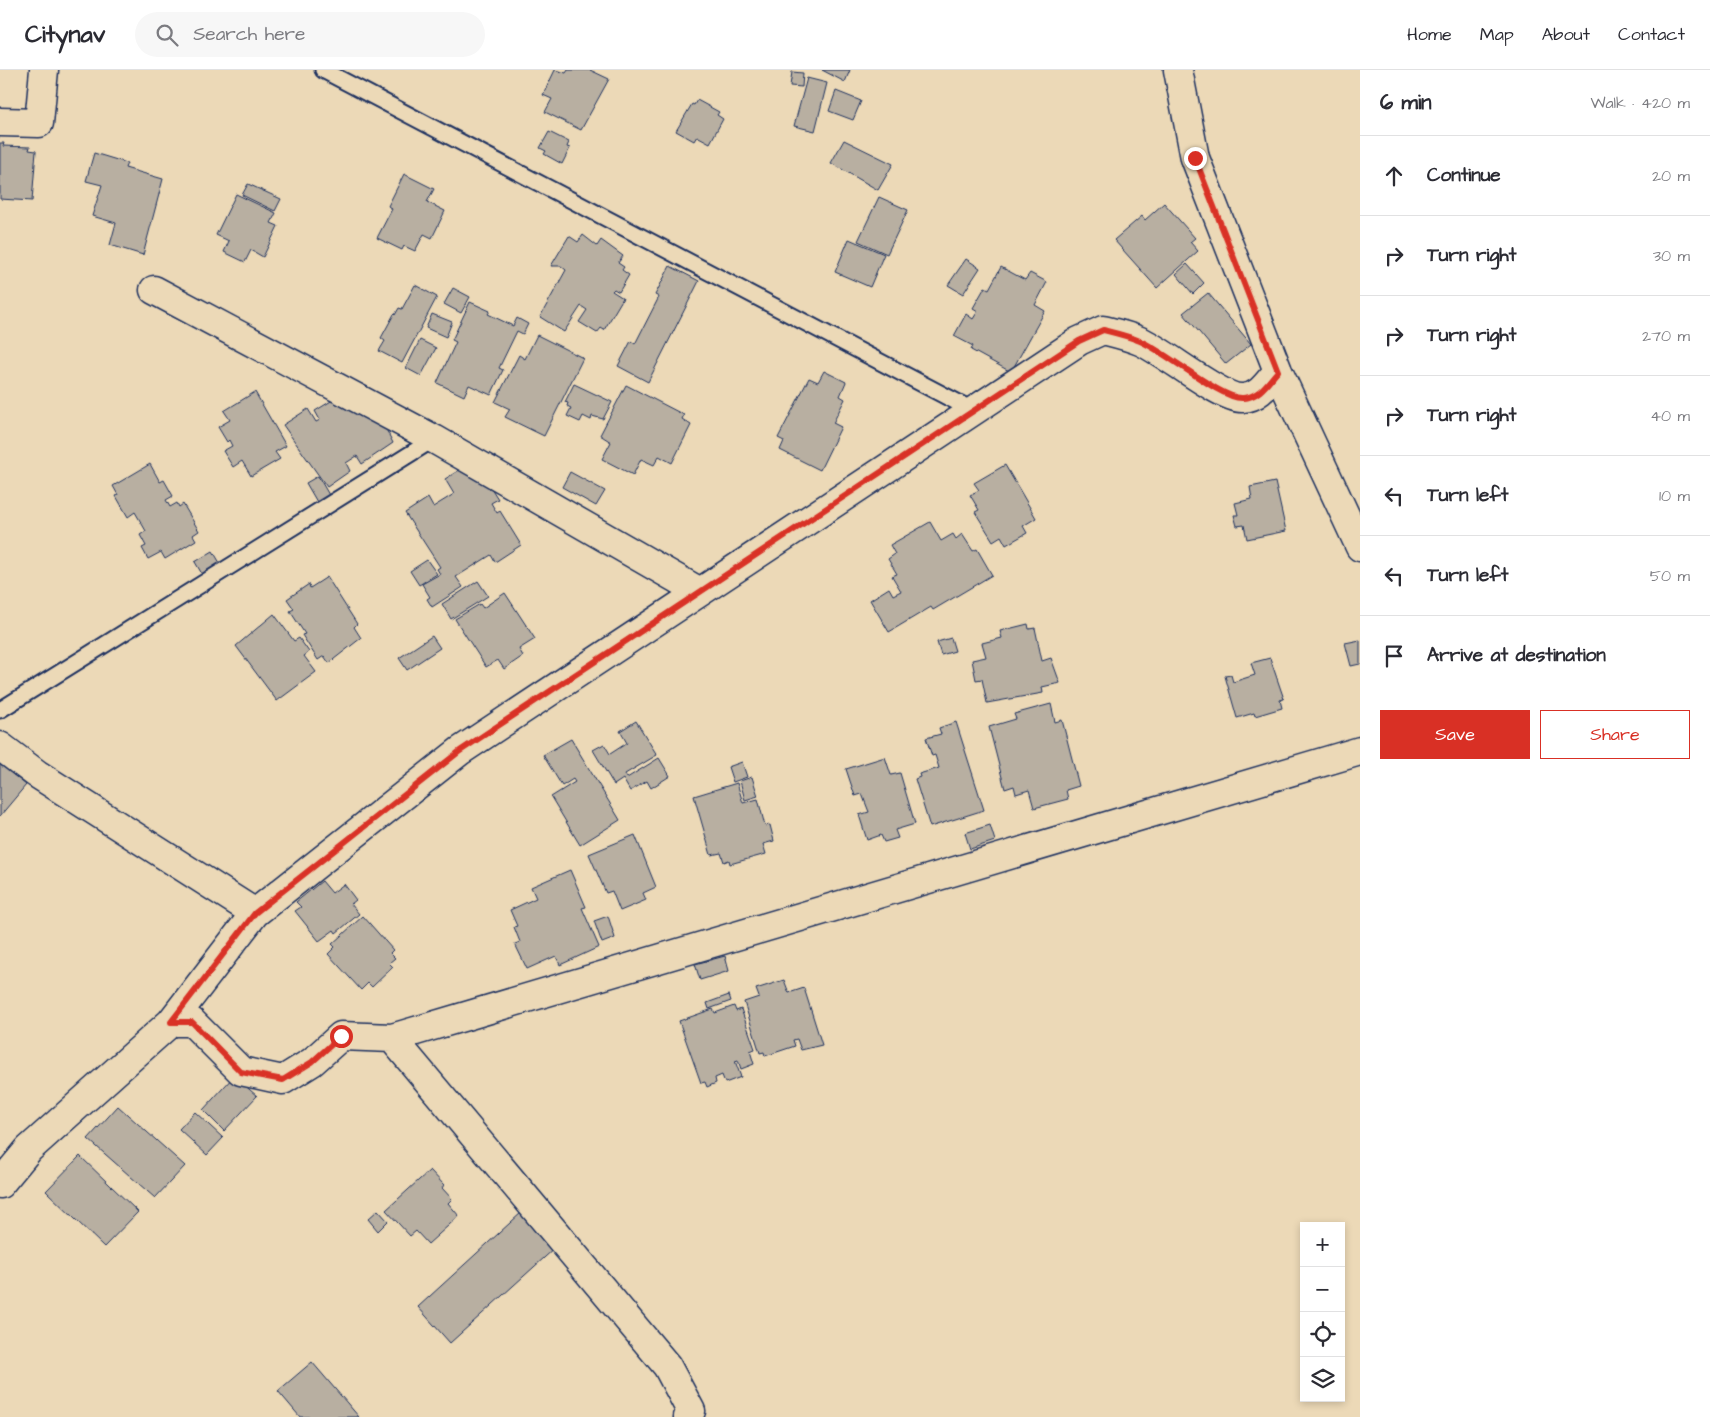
<!DOCTYPE html>
<meta charset="utf-8">
<style>
:root{--surface:#fff;--page:#f7f7f7;--text:#2b2b33;--muted:#7c7c81;--line:#e1e1e2;--accent:#d93025}
body{margin:0;font-family:"Architects Daughter",sans-serif;background:var(--page);color:var(--text)}
.controls{position:absolute;right:15px;bottom:15px;display:grid;overflow:hidden;border-radius:0px;box-shadow:0 2px 8px #0003}
.controls button{width:45px;height:45px;display:grid;place-items:center;padding:0;border:0;border-bottom:1px solid var(--line);background:var(--surface);color:var(--text);font:25px sans-serif}
.stop{position:absolute;width:15px;height:15px;margin:-11px;border:4px solid #d93025;border-radius:50%;background:#fff}
.stop.end{background:#d93025;border-color:#fff;box-shadow:0 1px 5px #0008}
.list{margin:0;padding:0;list-style:none}
h2{display:flex;justify-content:space-between;align-items:center;height:65px;margin:0;padding:0 20px;font-size:21px}
h2 small{font-size:16px;font-weight:400;color:var(--muted)}
.list li{display:grid;grid-template-columns:32px 1fr auto;gap:15px;align-items:center;box-sizing:border-box;height:80px;padding:0 20px;border-top:1px solid var(--line)}
.list b{display:block;font-size:19px;white-space:nowrap}
.list em{font-size:16px;font-style:normal;color:var(--muted)}
.actions{display:flex;gap:10px;padding:15px 20px}
.actions a{flex:1;padding:11px 0;border:1px solid var(--accent);border-radius:0px;text-align:center;font-size:18px;color:var(--accent)}
.actions .main{background:var(--accent);color:#fff}
.icon{flex:none;width:28px;height:28px;fill:none;stroke:currentColor;stroke-width:2;stroke-linecap:round;stroke-linejoin:round}
.map{position:relative;flex:none;width:1360px;height:1347px;overflow:hidden}
header{display:flex;align-items:center;gap:30px;box-sizing:border-box;height:70px;padding:0 25px;background:var(--surface);border-bottom:1px solid var(--line)}
header strong{font-size:24px}
nav{display:flex;gap:28px;margin-inline-start:auto;font-size:18px}
.search{width:350px;height:45px;background:var(--page);display:flex;align-items:center;gap:12px;box-sizing:border-box;padding:0 18px;border-radius:28px;color:var(--muted);font-size:19px}
main{display:flex}
aside{flex:1;background:var(--surface)}
.map>svg:first-child{display:block}
.building{fill:#b8afa1;stroke:#1b2f5e}
.lines{fill:none;stroke-linecap:round;stroke-linejoin:round}
.service-casing{stroke:#1b2f5e;stroke-width:19}
.minor-casing{stroke:#1b2f5e;stroke-width:31}
.service{stroke:#ecd9b7;stroke-width:15}
.minor{stroke:#ecd9b7;stroke-width:28}
.route{stroke:#d93025;stroke-width:6}
</style>
<header>
<strong>Citynav</strong>
<div class="search"><svg class="icon" aria-label="search" viewBox="0 0 24 24"><circle cx="10" cy="10" r="6"/><path d="M15 15l6 6"/></svg>Search here</div>
<nav><a>Home</a><a>Map</a><a>About</a><a>Contact</a></nav>
</header>
<main>
<div class="map">
<svg width="1360" height="1347" viewBox="0 0 1360 1347">
<rect width="100%" height="100%" fill="#ecd9b7"/>
<filter id="ink" filterUnits="userSpaceOnUse"><feTurbulence type="fractalNoise" baseFrequency=".02" numOctaves="2"/><feDisplacementMap in="SourceGraphic" scale="10" xChannelSelector="R" yChannelSelector="G"/><feConvolveMatrix kernelMatrix="1 2 1 2 8 2 1 2 1" color-interpolation-filters="sRGB"/></filter>
<g filter="url(#ink)">
<path class="building" d="M555 0 566 3 568 0H590L609 9 581 60 545 42 552 29 543 25Z
M822 0H850L845 12Z
M792 2 803 3 802 17 790 16Z
M807 8 827 13 815 61 794 56Z
M836 21 861 31 853 50 829 41Z
M697 30 719 42 717 45 723 49 710 73 697 66 694 71 676 61 692 34 694 35Z
M549 62 569 72 567 77 570 78 562 94 544 84 546 81 540 78Z
M844 70 893 94 878 120 831 93Z
M0 73H4L3 76 30 77 29 80 36 81 32 131 0 129Z
M94 83 127 93 125 98 163 109 143 185 110 175 116 153 92 146 102 115 86 111Z
M404 104 434 119 427 132 445 141 432 168 424 164 415 181 404 176 402 180 377 168 392 139 388 136Z
M248 114 281 129 275 141 242 125Z
M236 124 276 143 271 153 278 156 263 187 251 180 245 192 224 182 229 171 216 165Z
M879 127 908 140 887 184 858 171Z
M1164 133 1195 168 1190 172 1198 181 1157 218 1114 170 1142 146 1145 150Z
M583 165 597 176 601 170 623 186 618 193 624 197 622 200 629 205 619 222 614 219 612 221 623 228 604 260 601 258 597 263 579 252 587 240 581 236 564 262 540 247 566 200 561 196H551L569 166 578 172Z
M849 169 884 184 870 217 835 202Z
M966 189 980 198 963 224 948 215Z
M1187 194 1204 213 1193 224 1176 204Z
M670 196 699 211 648 312 618 296 631 271 635 274 659 227 655 225Z
M1001 197 1025 210 1030 203 1047 212 1035 235 1045 241 1011 302 971 280 973 276 954 266 966 244 973 249 978 241 973 238 985 217 989 219Z
M415 215 437 227 402 293 379 281 385 271 381 268 394 244 395 245 399 238 402 239Z
M453 218 470 227 461 243 444 234Z
M1208 223 1251 274 1226 294 1183 243Z
M470 232 490 241 488 244 513 256 517 248 528 254 523 264 517 261 499 298 503 300 491 325 469 315 464 326 437 313 456 272 452 270Z
M432 244 452 252 446 267 426 258Z
M537 265 583 288 544 366 505 347 510 339 495 332 519 285 525 289Z
M420 270 436 278 421 306 406 298Z
M824 301 846 312 840 326 845 329 833 353 841 357 820 400 780 380 784 371 778 368 809 308 818 312Z
M574 314 612 332 603 349 592 346 591 350 583 346 580 352 567 346 571 338 567 336 568 333 565 332Z
M626 315 684 345 682 349 691 355 672 393 659 386 654 395 641 389 633 405 602 389 611 372 600 365Z
M255 322 286 376 275 382 280 389 251 406 242 391 233 397 223 381 232 376 229 370 227 372 218 357 230 350 224 341Z
M336 328 351 342 356 337 383 353 393 373 362 394 357 386 346 393 350 401 327 417 283 355 308 339 316 352 320 350 315 341Z
M150 394 160 412 164 410 173 426 166 430 170 437 177 433 179 437 183 434 199 461 193 465 196 470 165 489 161 482 148 489 142 478 146 476 140 465 146 461 135 442 128 447 116 426 118 425 113 416Z
M469 394 481 402 498 429 491 433 497 443 500 441 521 475 495 492 491 485 456 507 463 517 432 537 427 529 430 527 422 514 440 504 437 499 440 497 405 443 428 428 433 437 454 424 445 409Z
M1005 395 1036 448 1023 456 1027 463 1006 475 1001 466 993 471 975 442 979 440 970 425 979 420 974 413Z
M570 402 605 421 596 436 562 417Z
M318 406 329 425 317 432 306 413Z
M1275 412 1286 461 1247 469 1244 455 1237 456 1234 445H1238L1235 433 1252 429 1250 417Z
M930 452 941 471 953 464 956 469 962 464 973 481 977 479 992 505 933 540 931 537 889 562 870 530 889 518 893 525 901 521 892 506 897 504 888 489 895 484 890 475Z
M213 481 220 493 202 504 195 492Z
M427 490 437 504 419 515 410 501Z
M327 507 357 554 354 557 361 568 329 593 324 586 318 590 302 565 305 564 290 541 294 539 287 529 309 514 310 518Z
M478 511 488 526 451 549 442 534Z
M505 523 535 569 519 579 523 586 504 599 498 590 486 597 455 549 480 534 483 538Z
M274 544 294 571 299 568 309 582 304 586 316 602 277 631 236 576Z
M1028 554 1029 559 1035 558 1042 591 1051 588 1060 613 1042 617 1043 623 987 633 982 609 976 610 972 590 986 587 982 573 1002 568 1000 561Z
M432 566 440 578 407 600 399 588Z
M951 568 955 581 941 585 937 572Z
M1360 570V594L1351 596 1345 573Z
M1270 588 1284 629 1280 630 1282 638 1255 646 1254 643 1237 648 1225 606 1231 605 1233 612 1255 605 1251 593Z
M1051 634 1055 652 1062 650 1079 716 1066 720 1068 729 1034 738 1029 720 1016 724 1014 716 1005 719 989 657 1016 649 1014 644Z
M636 651 657 685 625 704 627 708 659 688 670 706 651 718 647 711 630 721 623 709 614 715 593 680 604 674 610 684 627 673 620 661Z
M956 652 984 740 930 757 915 709 920 707 919 704 939 698 935 685 932 686 926 668 941 664 939 658Z
M571 669 620 750 580 775 551 727 575 712 573 709 562 716 543 685Z
M885 687 891 705 900 703 915 754 895 760 898 768 884 772 881 765 867 770 859 745 869 742 862 724 855 726 846 699Z
M742 692 747 707 733 712 728 697Z
M0 694 26 715 0 746Z
M752 707 758 726 745 730 740 711Z
M737 713 743 733 758 729 765 756 770 755 774 771 763 774 766 784 730 794 729 790 724 792 721 783 711 785 694 726Z
M990 755 995 771 970 779 965 763Z
M635 765 656 817 643 823 646 830 620 841 612 821 606 823 589 784Z
M570 800 586 837 582 838 599 877 560 895 556 886 527 899 515 874 520 872 514 857 517 856 510 840 536 828 531 817Z
M322 811 332 823 344 814 356 830 351 834 359 844 336 863 334 860 319 871 295 841 301 837 296 832Z
M363 846 393 880 390 883 395 888 389 893 393 897 372 917 368 913 361 920 328 884 335 877 332 874Z
M608 846 615 868 602 873 594 851Z
M725 886 729 901 700 910 695 894Z
M784 910 789 923 804 918 822 975 801 980 797 969 793 970 795 976 765 986 764 982 760 983 744 932 759 927 756 919Z
M729 925 731 931 709 939 707 933Z
M734 936 736 941 741 939 755 979 750 981 754 994 741 999 738 990 735 991 741 1007 725 1013 722 1005 715 1008 716 1013 707 1017 705 1012 701 1013 679 951 713 939 715 943Z
M234 1006 257 1026 224 1061 203 1040Z
M118 1036 185 1096 155 1128 88 1069Z
M195 1042 223 1068 207 1085 179 1059Z
M80 1086 138 1142 104 1177 46 1121Z
M430 1100 444 1115 442 1118 452 1129 448 1133 459 1146 428 1174 416 1161 410 1166 386 1140Z
M378 1140 388 1151 378 1161 368 1149Z
M522 1142 555 1178 450 1273 418 1237Z
M312 1292 359 1347H300L278 1321Z"/>
<g class="lines">
<defs>
<path id="service" d="M323 0 974 341
M0 640 434 369"/>
<path id="minor" d="M1178 0 1195 88 1278 301 1360 477
M0 52 39 53 44 0
M154 220 434 369 700 522
M0 676 37 704 255 843
M171 952H192L241 1001 283 1010 312 992 341 966 392 968 1360 681
M392 968 667 1296 691 1341 688 1347
M0 1114 29 1079 171 952 255 843 460 681 1079 271 1103 260C1115 263 1128 266 1140 271 1164 281 1222 330 1243 328 1260 327 1268 312 1278 301"/>
</defs>
<use href="#service" class="service-casing"/>
<use href="#minor" class="minor-casing"/>
<use href="#service" class="service"/>
<use href="#minor" class="minor"/>
</g>
</g>
<g class="lines" filter="url(#ink)">
<path class="route" d="M341 966 312 992 283 1010 241 1002 192 952H171L255 843 460 681 1079 271 1103 260C1115 263 1128 266 1140 271 1165 281 1222 330 1243 328 1260 327 1268 312 1278 301L1195 88"/>
</g>
</svg>
<div class="controls">
<button>+</button>
<button>−</button>
<button><svg class="icon" aria-label="locate" viewBox="0 0 24 24"><circle cx="12" cy="12" r="6"/><path d="M12 2v4M12 18v4M2 12h4M18 12h4"/></svg></button>
<button><svg class="icon" aria-label="layers" viewBox="0 0 24 24"><path d="M12 4l9 5-9 5-9-5zM3 14l9 5 9-5"/></svg></button>
</div>
<div class="stop" style="left:341px;top:966px"></div>
<div class="stop end" style="left:1195px;top:88px"></div>
</div>
<aside>
<h2>6 min<small>Walk · 420 m</small></h2>
<ul class="list">
<li><svg class="icon" aria-label="ahead" viewBox="0 0 24 24"><path d="M12 20V5M6 11l6-6 6 6"/></svg><div><b>Continue</b></div><em>20 m</em></li>
<li><svg class="icon" aria-label="right" viewBox="0 0 24 24"><path d="M7 20v-9h11M14 6l5 5-5 5"/></svg><div><b>Turn right</b></div><em>30 m</em></li>
<li><svg class="icon" aria-label="right" viewBox="0 0 24 24"><path d="M7 20v-9h11M14 6l5 5-5 5"/></svg><div><b>Turn right</b></div><em>270 m</em></li>
<li><svg class="icon" aria-label="right" viewBox="0 0 24 24"><path d="M7 20v-9h11M14 6l5 5-5 5"/></svg><div><b>Turn right</b></div><em>40 m</em></li>
<li><svg class="icon" aria-label="left" viewBox="0 0 24 24"><path d="M17 20v-9H6M10 6l-5 5 5 5"/></svg><div><b>Turn left</b></div><em>10 m</em></li>
<li><svg class="icon" aria-label="left" viewBox="0 0 24 24"><path d="M17 20v-9H6M10 6l-5 5 5 5"/></svg><div><b>Turn left</b></div><em>50 m</em></li>
<li><svg class="icon" aria-label="arrive" viewBox="0 0 24 24"><path d="M6 21V4h12l-3 4 3 4H6"/></svg><div><b>Arrive at destination</b></div></li>
</ul>
<div class="actions"><a class="main">Save</a><a>Share</a></div>
</aside>
</main>
